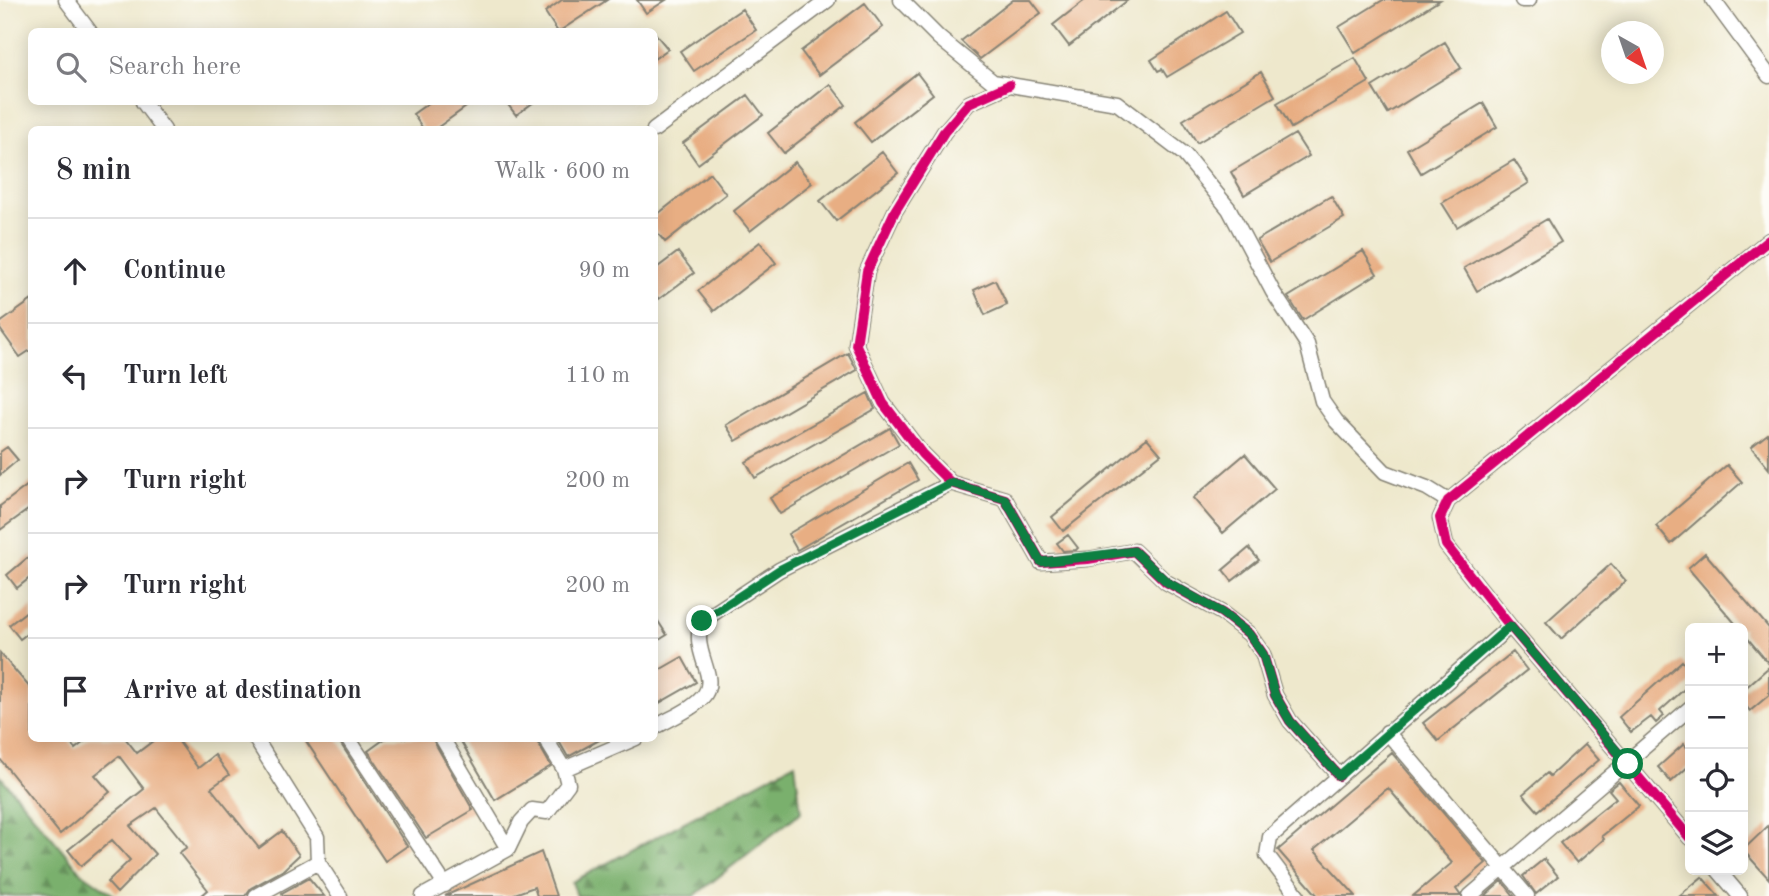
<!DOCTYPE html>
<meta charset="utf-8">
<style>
:root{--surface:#fff;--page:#f7f7f7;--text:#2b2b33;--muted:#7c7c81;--line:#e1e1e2}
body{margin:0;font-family:"Old Standard TT",serif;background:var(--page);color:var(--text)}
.controls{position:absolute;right:21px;bottom:21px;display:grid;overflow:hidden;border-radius:10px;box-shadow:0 4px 18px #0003}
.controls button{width:63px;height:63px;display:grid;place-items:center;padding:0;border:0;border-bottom:2px solid var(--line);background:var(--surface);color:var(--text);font:35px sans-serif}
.compass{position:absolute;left:1601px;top:21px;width:63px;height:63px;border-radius:50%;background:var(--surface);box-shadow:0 4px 18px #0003;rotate:140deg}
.stop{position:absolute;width:21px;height:21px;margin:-16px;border:5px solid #0b8043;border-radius:50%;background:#fff}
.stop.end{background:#0b8043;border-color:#fff;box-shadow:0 2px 7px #0008}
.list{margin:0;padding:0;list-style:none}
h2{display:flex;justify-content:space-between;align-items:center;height:91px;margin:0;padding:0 28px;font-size:30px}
h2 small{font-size:23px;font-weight:400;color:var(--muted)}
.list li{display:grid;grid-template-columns:46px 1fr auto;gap:21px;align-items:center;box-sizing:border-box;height:105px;padding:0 28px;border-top:2px solid var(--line)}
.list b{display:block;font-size:26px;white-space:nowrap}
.list em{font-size:23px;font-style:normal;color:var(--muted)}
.icon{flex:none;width:38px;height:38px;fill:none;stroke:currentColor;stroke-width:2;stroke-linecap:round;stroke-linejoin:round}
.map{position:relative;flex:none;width:1769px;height:896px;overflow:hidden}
.search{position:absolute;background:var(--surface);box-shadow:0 4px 18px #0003;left:28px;top:28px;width:630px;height:77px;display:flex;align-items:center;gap:18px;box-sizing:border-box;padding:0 24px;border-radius:10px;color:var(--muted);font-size:26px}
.panel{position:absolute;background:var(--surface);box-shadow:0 4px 18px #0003;left:28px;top:126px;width:630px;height:616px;border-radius:10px}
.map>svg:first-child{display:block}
.forest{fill:url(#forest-firs);stroke:#4b6644;stroke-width:2}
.building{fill:#e8ae83}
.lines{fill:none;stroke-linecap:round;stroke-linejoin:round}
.minor-casing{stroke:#858274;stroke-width:17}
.minor{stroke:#fff;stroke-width:14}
.cycleway-casing{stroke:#fdfcf7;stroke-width:15}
.cycleway{stroke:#d6006c;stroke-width:10}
.route{stroke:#0b8043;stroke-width:9}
</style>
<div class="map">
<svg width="1769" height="896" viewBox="0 0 1769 896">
<defs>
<pattern id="forest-firs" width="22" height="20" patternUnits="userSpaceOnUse" patternTransform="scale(1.75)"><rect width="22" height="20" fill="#7ab06d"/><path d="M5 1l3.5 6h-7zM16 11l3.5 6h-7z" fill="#638e59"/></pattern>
</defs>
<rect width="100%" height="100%" fill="#fdfcf7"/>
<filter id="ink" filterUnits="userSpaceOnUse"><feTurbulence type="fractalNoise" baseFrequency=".0143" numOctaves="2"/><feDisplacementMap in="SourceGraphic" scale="14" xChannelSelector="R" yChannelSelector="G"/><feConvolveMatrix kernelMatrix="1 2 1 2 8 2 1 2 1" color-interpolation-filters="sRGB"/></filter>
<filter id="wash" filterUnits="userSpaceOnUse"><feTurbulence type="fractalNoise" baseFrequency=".00686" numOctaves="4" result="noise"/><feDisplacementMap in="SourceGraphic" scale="28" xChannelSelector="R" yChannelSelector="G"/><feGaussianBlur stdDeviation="1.57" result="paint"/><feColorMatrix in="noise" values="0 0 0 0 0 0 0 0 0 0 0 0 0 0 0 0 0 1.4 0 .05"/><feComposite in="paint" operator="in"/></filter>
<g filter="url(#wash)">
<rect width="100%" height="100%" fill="#eee8cc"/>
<path class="forest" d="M795 763 801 812 694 896H577L572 882Z
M0 776 81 872 115 896H0Z"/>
<g id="blocks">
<path class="building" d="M562 0H607L558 32 545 12Z
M637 0H666L646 13Z
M1013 0H1031L1041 13 980 59 961 41Z
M1085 0H1128L1069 46 1053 25Z
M1383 0H1440L1355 53 1339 27Z
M865 3 883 27 819 75 801 51Z
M742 9 756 30 694 71 680 51Z
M1226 11 1240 33 1167 77 1162 69 1158 71 1151 60Z
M654 32 668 49 654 59Z
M1445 42 1461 68 1388 113 1372 87Z
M1355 58 1369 82 1291 128 1277 103Z
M1261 72 1275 96 1197 143 1183 120Z
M917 73 933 94 871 142 855 122Z
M830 84 846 105 784 153 768 133Z
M748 95 763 115 698 164 683 143Z
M430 102H473L434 130H424L413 114Z
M506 102H534L516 115Z
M1483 103 1497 127 1421 173 1407 149Z
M1295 134 1309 156 1244 195 1231 172Z
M882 152 898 173 836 221 820 201Z
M1514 160 1529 183 1457 227 1442 203Z
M795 162 812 183 750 231 734 211Z
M710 173 726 194 665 242 654 229V217Z
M1331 196 1344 218 1270 262 1257 240Z
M1547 219 1561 242 1477 291 1464 268Z
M760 242 776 263 714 311 698 291Z
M1363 251 1377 274 1303 320 1288 297Z
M678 252 694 273 659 299 654 294V270Z
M995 280 1007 305 985 315 974 290Z
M32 300V349L20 357 0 329V323Z
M848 353 857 370 736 441 726 425Z
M868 393 875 409 755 478 746 462Z
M890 428 899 444 780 514 770 498Z
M1769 433V469L1751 447Z
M1147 438 1161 454 1063 531 1052 517Z
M7 447 18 460 0 475V452Z
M1245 454 1275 489 1223 533 1193 498Z
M908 463 918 480 797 550 788 534Z
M1727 465 1742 482 1671 544 1656 526Z
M32 482V507L0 530V506Z
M1068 535 1078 548 1076 550 1063 551 1057 543Z
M1249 548 1259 560 1232 581 1223 570Z
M1705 553 1769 628V664L1743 633V628H1739L1688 568Z
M32 554V576L17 588 7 575Z
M1611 564 1626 581 1561 639 1546 622Z
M32 607V630L20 639 9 625Z
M654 615 667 635 654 643Z
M1513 652 1527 670 1438 741 1423 723Z
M0 653 32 690V738H67L75 749 89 738H125L137 753 157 738H176L198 768 215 755 229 775 211 788 259 848 282 831 299 855 282 871 251 888 245 896H201L208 890 179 853 187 847 156 808 130 826 155 854 117 893 107 882 130 860 112 840 81 866 68 850 144 789 119 756 95 775 110 792 60 834 0 759Z
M682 657 696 682 654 706V673Z
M1682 661 1690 670V684L1660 711 1664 716 1656 723 1651 717 1631 732 1619 717Z
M1769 667V695L1750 711 1743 702V690Z
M304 738H337L407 846 385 861Z
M386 738H432L473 810 426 838 368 751Z
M459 738H535L551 766 495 800Z
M557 738H603L568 757Z
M1585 744 1599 760 1538 811 1523 794 1547 773 1550 776Z
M1684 744 1690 751V765L1671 782 1658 767Z
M1392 753 1486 863 1456 889 1461 896H1413L1452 863 1388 788 1314 850 1356 896H1318L1278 850Z
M1619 782 1639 806 1602 836 1604 839 1577 863 1560 843 1616 798 1609 790Z
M1769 825V879L1743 850Z
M541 852 556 896H537L534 887 509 896H445Z
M1544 859 1558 876 1536 894 1523 876Z
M1702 877 1719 896H1679Z
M309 878 324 896H283L282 893Z
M1502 881 1514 896H1485Z"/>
</g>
</g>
<g filter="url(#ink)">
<use href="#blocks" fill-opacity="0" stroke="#858274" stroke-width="2"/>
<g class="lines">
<defs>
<path id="minor" d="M66 0 90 32
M901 0 939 38 993 82 1117 103 1184 154 1229 209 1273 292 1307 344 1322 401 1336 421 1385 472 1427 488 1448 501
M1522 0H1529
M1713 0 1769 76
M1009 85 969 103 944 132 895 211 867 271 856 345 883 403 922 454 951 483 1005 499 1041 562 1088 559 1134 551 1166 582 1222 613 1249 634 1263 654 1275 695 1290 721 1339 776
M143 102 164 130
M654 130 828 0
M654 728C670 718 695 709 705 694 718 675 690 650 702 621L779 570 951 483
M1387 732 1527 896
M255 738 317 837 318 862 256 896
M348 738 445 885
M442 738 508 849
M545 738 564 769
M1690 838 1510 626 1446 545 1440 518 1448 501 1769 240
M318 862 340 896
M1718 870 1740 896
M423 896 508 849 521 822 532 810 547 812 568 784 564 769 636 738
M1298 896 1267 855 1270 837 1510 626
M1470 896 1690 708"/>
</defs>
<use href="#minor" class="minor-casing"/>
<use href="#minor" class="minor"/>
<defs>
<path id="cycleway" d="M1009 85 969 103 944 132 895 211 867 271 856 345 883 403 922 454 951 483 1005 499 1041 562 1088 559 1134 551 1166 582 1222 613 1249 634 1263 654 1275 695 1290 721 1339 776
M1690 838 1510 626 1446 545 1440 518 1448 501 1769 240"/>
</defs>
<use href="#cycleway" class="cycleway-casing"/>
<use href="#cycleway" class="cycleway"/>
</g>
</g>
<g class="lines" filter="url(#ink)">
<path class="route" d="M702 621 779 570 951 483 1005 499 1041 562 1134 551 1167 582 1222 613 1249 634 1263 654 1275 695 1290 721 1339 776 1510 626 1628 764"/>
</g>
</svg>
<div class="controls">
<button>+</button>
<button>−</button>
<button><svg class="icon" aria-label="locate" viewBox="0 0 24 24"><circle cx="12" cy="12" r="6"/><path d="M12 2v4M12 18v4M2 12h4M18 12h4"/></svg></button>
<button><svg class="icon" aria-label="layers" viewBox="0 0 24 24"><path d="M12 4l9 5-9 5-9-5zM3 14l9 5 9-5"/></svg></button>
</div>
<svg class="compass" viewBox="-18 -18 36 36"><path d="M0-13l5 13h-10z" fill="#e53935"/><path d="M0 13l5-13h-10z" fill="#7c7c81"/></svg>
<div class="stop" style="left:1628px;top:764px"></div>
<div class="stop end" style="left:702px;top:621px"></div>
<div class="search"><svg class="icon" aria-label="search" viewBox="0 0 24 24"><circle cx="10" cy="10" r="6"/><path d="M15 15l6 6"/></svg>Search here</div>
<section class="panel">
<h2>8 min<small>Walk · 600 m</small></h2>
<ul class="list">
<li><svg class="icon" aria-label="ahead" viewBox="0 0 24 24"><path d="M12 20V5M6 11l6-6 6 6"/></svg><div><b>Continue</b></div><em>90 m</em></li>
<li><svg class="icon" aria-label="left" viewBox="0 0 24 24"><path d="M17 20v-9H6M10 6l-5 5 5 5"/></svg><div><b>Turn left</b></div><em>110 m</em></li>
<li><svg class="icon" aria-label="right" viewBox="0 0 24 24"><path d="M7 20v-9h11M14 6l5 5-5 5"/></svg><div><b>Turn right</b></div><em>200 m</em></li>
<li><svg class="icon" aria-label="right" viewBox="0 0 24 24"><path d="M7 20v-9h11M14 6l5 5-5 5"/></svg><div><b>Turn right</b></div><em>200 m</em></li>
<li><svg class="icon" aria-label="arrive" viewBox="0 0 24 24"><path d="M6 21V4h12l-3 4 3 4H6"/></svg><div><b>Arrive at destination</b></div></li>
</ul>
</section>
</div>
